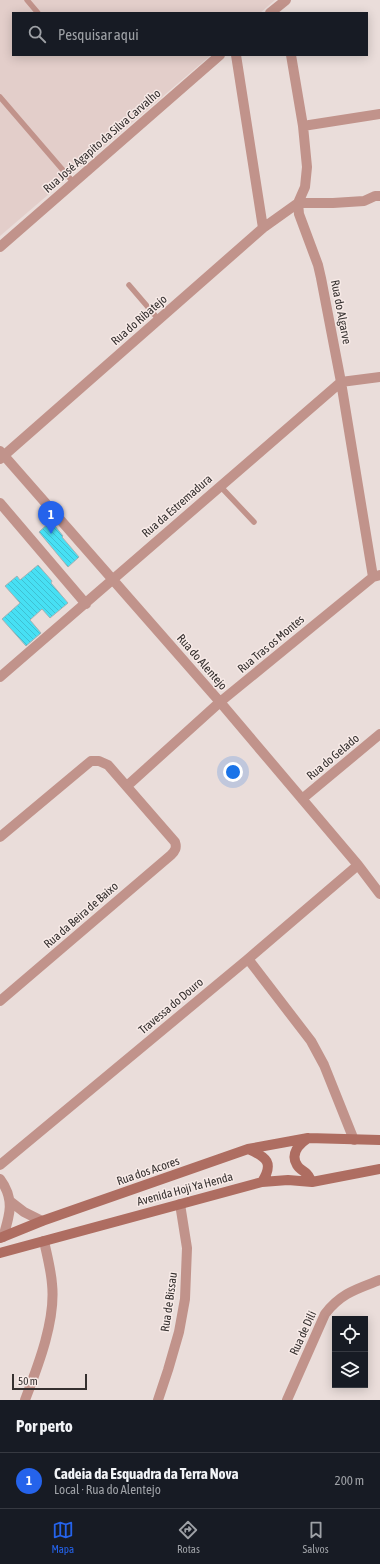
<!DOCTYPE html>
<html lang="pt">
<meta charset="utf-8">
<style>
:root{--surface:#171b24;--page:#20242c;--text:#f1f3f6;--muted:#9ea1a6;--line:#363941;--accent:#2563eb}
body{margin:0;font-family:"Asap Condensed",sans-serif;background:var(--page);color:var(--text)}
.controls{position:absolute;right:12px;bottom:12px;display:grid;overflow:hidden;border-radius:0px;box-shadow:0 2px 10px #0003}
.controls button{width:36px;height:36px;display:grid;place-items:center;padding:0;border:0;border-bottom:1px solid var(--line);background:var(--surface);color:var(--text);font:20px sans-serif}
.scale{position:absolute;left:12px;bottom:10px;width:75px;box-sizing:border-box;padding-left:4px;border:2px solid #35302f;border-top:0;font-size:11px;line-height:14px;white-space:nowrap;color:#35302f;-webkit-text-stroke:3px #f7eae7;paint-order:stroke}
.you{position:absolute;left:233px;top:772px;width:14px;height:14px;margin:-10px;border:3px solid #fff;border-radius:50%;background:#1a73e8;box-shadow:0 0 0 6px #1a73e833}
.badge{display:grid;place-items:center;width:26px;height:26px;border-radius:50%;background:var(--accent);color:#fff;font-size:13px;font-weight:700}
.pin{position:absolute;translate:-50% -33px;filter:drop-shadow(0 1px 2px #0008)}
.pin::after{content:'';position:absolute;top:21px;width:14px;height:12px;background:inherit;clip-path:polygon(0 0,100% 0,50% 100%)}
.list{margin:0;padding:0;list-style:none}
h2{display:flex;justify-content:space-between;align-items:center;height:52px;margin:0;padding:0 16px;font-size:17px}
h2 small{font-size:13px;font-weight:400;color:var(--muted)}
.list li{display:grid;grid-template-columns:26px 1fr auto;gap:12px;align-items:center;box-sizing:border-box;height:56px;padding:0 16px;border-top:1px solid var(--line)}
.list b{display:block;font-size:15px;white-space:nowrap}
.list p{margin:0;font-size:13px;white-space:nowrap;color:var(--muted)}
.list em{font-size:13px;font-style:normal;color:var(--muted)}
.icon{flex:none;width:22px;height:22px;fill:none;stroke:currentColor;stroke-width:2;stroke-linecap:round;stroke-linejoin:round}
.map{position:relative;flex:none;width:380px;height:1400px;overflow:hidden}
.search{position:absolute;background:var(--surface);box-shadow:0 2px 10px #0003;left:12px;right:12px;top:12px;height:44px;display:flex;align-items:center;gap:10px;box-sizing:border-box;padding:0 14px;border-radius:0px;color:var(--muted);font-size:15px}
.sheet{height:108px;background:var(--surface)}
nav{display:flex;justify-content:space-around;align-items:center;box-sizing:border-box;height:56px;border-top:1px solid var(--line);background:var(--surface);font-size:11px;color:var(--muted)}
nav a{display:grid;justify-items:center;gap:2px}
nav .on{color:var(--accent)}
.map>svg:first-child{display:block}
.built{fill:#e3ceca}
.building{fill:url(#building-back-hatch);stroke:#a5b2b4}
.lines{fill:none;stroke-linecap:round;stroke-linejoin:round}
.lane{stroke:#c1938b;stroke-width:5.5}
.street{stroke:#c1938b;stroke-width:10}
.secondary{stroke:#ae6d61;stroke-width:10}
.labels{text-anchor:middle;stroke-width:3;stroke-linejoin:round;paint-order:stroke}
.street-label{font-size:12px;fill:#35302f;stroke:#f7eae7}
</style>
<div class="map">
<svg width="380" height="1400" viewBox="0 0 380 1400">
<defs>
<pattern id="building-back-hatch" width="6" height="6" patternUnits="userSpaceOnUse"><rect width="6" height="6" fill="#47e0f4"/><path d="M-1 5l2 2M0 0l6 6M5-1l2 2" fill="none" stroke="#3fc0d2"/></pattern>
</defs>
<rect width="100%" height="100%" fill="#eaddda"/>
<path class="built" d="M0 0H275L260 13H13V55H211L0 236Z"/>
<path class="building" d="M51 521 63 536 62 537 79 557 68 567 39 532Z
M38 565 52 581 51 583 68 603 50 618 42 609 30 620 41 633 26 646 2 619 20 603 5 586 17 576 20 580Z"/>
<g class="lines">
<path class="lane" d="M27 0 38 13
M0 97 74 183
M129 285 159 320
M220 486 254 522"/>
<path class="street" d="M270 13 286 0
M236 55 263 228
M291 55 303 126 307 167 305 187 298 203 299 214 318 265 321 278 341 382 373 577
M303 126 380 114
M0 247 220 55
M0 451 220 702 358 865 380 894
M0 459 263 228 298 203H333L364 201 375 196H380
M0 503 86 604
M0 677 341 382 380 377
M127 786 220 702 373 577 380 575
M302 799 380 734
M0 837 91 761H99L108 765 175 842C177 848 175 851 171 855L0 1001
M248 959 311 1041 324 1065 354 1140
M0 1165 248 959 358 865
M0 1179C15 1199 10 1215 3 1237
M11 1202 24 1212 42 1221
M25 1400C38 1366 56 1320 52 1284 51 1270 47 1255 44 1241
M158 1400 168 1370 179 1332 185 1299 187 1248 180 1204
M287 1400 325 1314C341 1293 357 1289 380 1280"/>
<path class="secondary" d="M308 1138C299 1144 290 1154 297 1165 299 1169 304 1171 307 1174 309 1176 310 1179 312 1182
M248 1149C267 1157 274 1163 262 1182
M0 1238 42 1221 248 1149 308 1138 380 1140
M0 1253 262 1182 288 1180 312 1182 380 1169"/>
</g>
<g class="labels">
<g class="street-label">
<text transform="translate(102 141) rotate(-41)" y="4">Rua José Agapito da Silva Carvalho</text>
<text transform="translate(341 312) rotate(79)" y="4">Rua do Algarve</text>
<text transform="translate(139 320) rotate(-41)" y="4">Rua do Ribatejo</text>
<text transform="translate(177 506) rotate(-41)" y="4">Rua da Estremadura</text>
<text transform="translate(271 644) rotate(-40)" y="4">Rua Tras os Montes</text>
<text transform="translate(202 662) rotate(49)" y="4">Rua do Alentejo</text>
<text transform="translate(333 757) rotate(-40)" y="4">Rua do Gelado</text>
<text transform="translate(81 915) rotate(-41)" y="4">Rua da Beira de Baixo</text>
<text transform="translate(171 1006) rotate(-40)" y="4">Travessa do Douro</text>
<text transform="translate(148 1171) rotate(-19)" y="4">Rua dos Acores</text>
<text transform="translate(185 1189) rotate(-15)" y="4">Avenida Hoji Ya Henda</text>
<text transform="translate(169 1302) rotate(-82)" y="4">Rua de Bissau</text>
<text transform="translate(303 1333) rotate(-65)" y="4">Rua de Dili</text>
</g>
</g>
</svg>
<div class="controls">
<button><svg class="icon" aria-label="locate" viewBox="0 0 24 24"><circle cx="12" cy="12" r="6"/><path d="M12 2v4M12 18v4M2 12h4M18 12h4"/></svg></button>
<button><svg class="icon" aria-label="layers" viewBox="0 0 24 24"><path d="M12 4l9 5-9 5-9-5zM3 14l9 5 9-5"/></svg></button>
</div>
<div class="scale">50 m</div>
<div class="you"></div>
<div class="pin badge" style="left:51px;top:534px">1</div>
<div class="search"><svg class="icon" aria-label="search" viewBox="0 0 24 24"><circle cx="10" cy="10" r="6"/><path d="M15 15l6 6"/></svg>Pesquisar aqui</div>
</div>
<section class="sheet">
<h2>Por perto<small></small></h2>
<ul class="list">
<li><span class="badge">1</span><div><b>Cadeia da Esquadra da Terra Nova</b><p>Local · Rua do Alentejo</p></div><em>200 m</em></li>
</ul>
</section>
<nav>
<a class="on"><svg class="icon" aria-label="map" viewBox="0 0 24 24"><path d="M3 6l6-2 6 2 6-2v14l-6 2-6-2-6 2zM9 4v14M15 6v14"/></svg>Mapa</a>
<a><svg class="icon" aria-label="directions" viewBox="0 0 24 24"><path d="M12 3l9 9-9 9-9-9zM9 14v-3h6M13 9l2 2-2 2"/></svg>Rotas</a>
<a><svg class="icon" aria-label="saved" viewBox="0 0 24 24"><path d="M7 4h10v16l-5-4-5 4z"/></svg>Salvos</a>
</nav>
